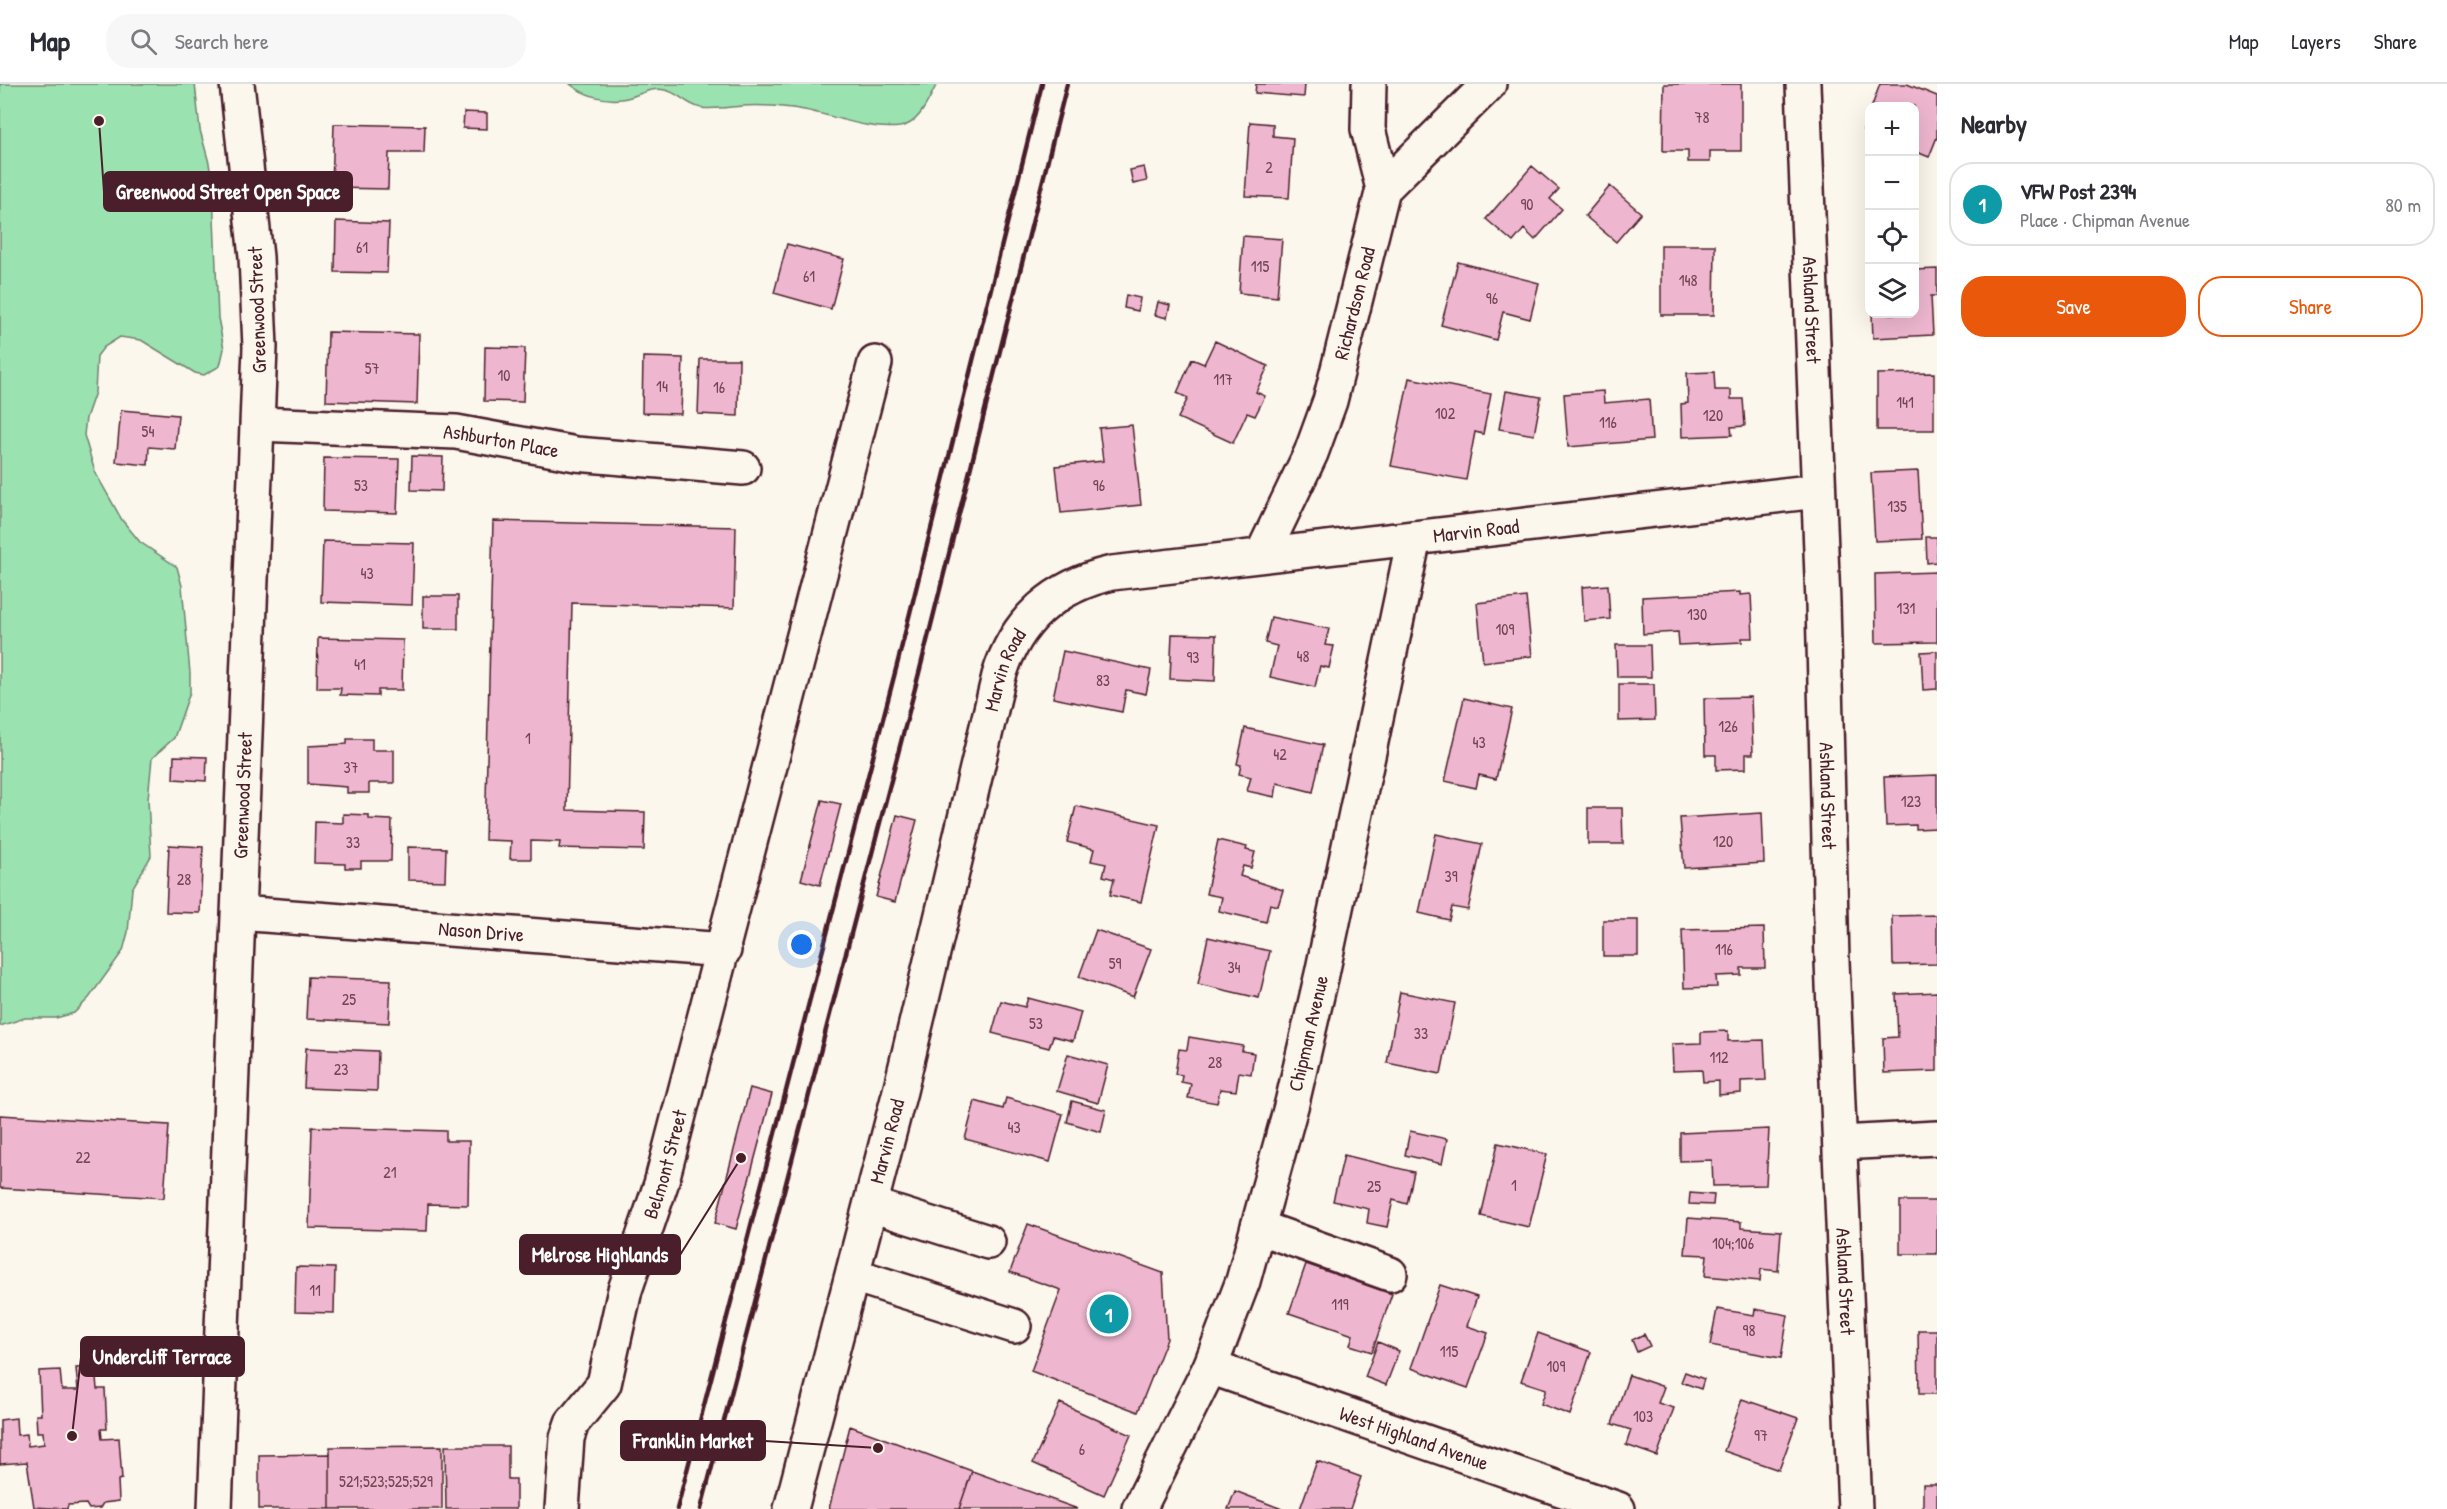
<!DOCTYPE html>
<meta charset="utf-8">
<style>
:root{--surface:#fff;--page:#f7f7f7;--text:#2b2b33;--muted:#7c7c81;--line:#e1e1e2;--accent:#ea580c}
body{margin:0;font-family:"Patrick Hand",sans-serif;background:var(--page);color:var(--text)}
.controls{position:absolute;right:18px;top:18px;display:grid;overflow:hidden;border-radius:12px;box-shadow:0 6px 24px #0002}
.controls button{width:54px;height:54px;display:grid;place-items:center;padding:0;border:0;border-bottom:2px solid var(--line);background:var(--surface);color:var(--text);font:30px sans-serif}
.you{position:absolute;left:802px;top:861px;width:21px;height:21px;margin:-15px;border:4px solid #fff;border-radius:50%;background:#1a73e8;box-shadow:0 0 0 9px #1a73e833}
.badge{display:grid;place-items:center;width:39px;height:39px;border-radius:50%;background:var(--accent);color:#fff;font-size:20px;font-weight:700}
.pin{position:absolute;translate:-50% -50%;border:3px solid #fff;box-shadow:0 2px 6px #0006}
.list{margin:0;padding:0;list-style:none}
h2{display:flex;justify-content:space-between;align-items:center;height:78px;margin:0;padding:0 24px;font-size:26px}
h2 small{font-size:20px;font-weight:400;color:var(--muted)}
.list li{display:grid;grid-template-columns:39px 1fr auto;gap:18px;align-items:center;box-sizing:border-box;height:84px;margin:0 12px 12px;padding:0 12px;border:2px solid var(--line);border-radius:24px}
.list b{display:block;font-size:22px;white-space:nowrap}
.list p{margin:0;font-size:20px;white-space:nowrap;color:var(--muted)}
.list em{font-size:20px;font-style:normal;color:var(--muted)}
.actions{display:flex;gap:12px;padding:18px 24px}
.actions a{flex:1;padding:14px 0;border:2px solid var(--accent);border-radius:24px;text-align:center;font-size:21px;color:var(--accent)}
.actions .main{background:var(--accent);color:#fff}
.icon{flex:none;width:33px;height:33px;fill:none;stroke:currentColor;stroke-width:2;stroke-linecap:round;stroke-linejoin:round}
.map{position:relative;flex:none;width:1937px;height:1425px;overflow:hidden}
header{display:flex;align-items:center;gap:36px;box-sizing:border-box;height:84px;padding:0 30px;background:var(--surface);border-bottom:2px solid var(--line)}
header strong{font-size:28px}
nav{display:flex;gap:33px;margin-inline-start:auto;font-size:21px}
.search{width:420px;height:54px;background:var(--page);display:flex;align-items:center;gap:15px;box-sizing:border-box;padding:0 21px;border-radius:24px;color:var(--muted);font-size:22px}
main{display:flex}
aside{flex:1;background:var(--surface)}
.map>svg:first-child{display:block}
.green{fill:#9ae2b0;stroke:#72806e;stroke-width:1.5}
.building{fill:#eeb7cf;stroke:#4a1f2b;stroke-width:1.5}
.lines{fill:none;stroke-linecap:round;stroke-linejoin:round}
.minor-casing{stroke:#4a1f2b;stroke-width:38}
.minor{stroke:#fbf7ec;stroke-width:33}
.rail{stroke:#4a1f2b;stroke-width:4.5}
.labels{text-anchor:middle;stroke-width:6;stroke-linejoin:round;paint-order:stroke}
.number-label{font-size:16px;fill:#734554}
.street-label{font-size:20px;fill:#4a1f2b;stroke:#fbf7ec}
.leader{fill:none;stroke:#4a1f2b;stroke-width:2}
.callout-dot{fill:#4a1f2b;stroke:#fbf7ec;stroke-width:2}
.callout{fill:#4a1f2b;stroke:#4a1f2b;stroke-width:2}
.callout-label{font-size:21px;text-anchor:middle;font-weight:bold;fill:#fff}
</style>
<header>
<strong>Map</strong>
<div class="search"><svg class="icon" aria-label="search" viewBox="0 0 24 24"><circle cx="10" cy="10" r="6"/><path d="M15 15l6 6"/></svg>Search here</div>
<nav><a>Map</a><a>Layers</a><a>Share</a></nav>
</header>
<main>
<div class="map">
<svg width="1937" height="1425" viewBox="0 0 1937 1425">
<rect width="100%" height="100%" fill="#fbf7ec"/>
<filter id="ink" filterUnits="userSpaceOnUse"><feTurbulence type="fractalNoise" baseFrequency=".0167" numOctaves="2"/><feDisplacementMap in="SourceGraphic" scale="12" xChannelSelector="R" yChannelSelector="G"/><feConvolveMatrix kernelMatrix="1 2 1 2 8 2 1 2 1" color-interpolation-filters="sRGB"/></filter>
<g filter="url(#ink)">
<path class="green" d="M0 0H195L200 46 209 79 213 108 218 234 224 265 220 282 204 291 195 289 141 256 120 253 104 263 97 272 95 308 86 334 84 351 95 388 122 436 140 458 177 483 182 502 190 589V608L174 654 152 674 148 715 151 772 132 805 128 848 123 867 89 914 74 929 56 934H25L0 942Z
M570 0H937C928 16 920 40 900 43 863 47 828 28 792 24 776 22 758 21 742 22 729 23 713 26 701 24 686 21 678 8 665 6 648 2 637 14 621 15 604 17 583 11 570 0Z"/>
<path class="building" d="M1256 0H1305L1304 13 1255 9Z
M1664 0H1741V67H1710V78H1688V67H1663Z
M1880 0H1907L1937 12V53L1929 73 1914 67V22H1872Z
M464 28 487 29V45L463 44Z
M1870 28V49L1863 46Z
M1250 38 1273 40V52L1293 54 1289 114 1245 112Z
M334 40 425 42 424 69H389L388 105 332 104Z
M1532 82 1559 105 1550 115 1562 125 1535 156 1524 145 1513 158 1486 135Z
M1144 83 1147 97 1133 100 1130 86Z
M1610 102 1641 129 1616 158 1585 132Z
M336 137 389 139 387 189 335 188Z
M1243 152 1282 155 1277 213 1239 209Z
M787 160 844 175 831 225 774 209Z
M1661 161H1715L1714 231H1661Z
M1458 178 1539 199 1530 235 1503 228 1496 256 1441 241Z
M1937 185V212H1931L1933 251 1873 254 1872 230H1914V186Z
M1126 211 1140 214 1138 227 1124 224Z
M1158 218 1170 221 1167 234 1155 231Z
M328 248 419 250 417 320 326 317Z
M1215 257 1268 282 1256 308 1265 312 1255 332 1247 329 1233 359 1178 334 1188 314 1177 309 1192 275 1204 280Z
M485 263 525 264 523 318 484 317Z
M643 273 683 274 681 330 642 329Z
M700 275H739L738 332 698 330Z
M1714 288 1715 306H1731V315H1743L1745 342 1731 343 1732 351 1682 353 1681 320 1688 319 1687 289Z
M1934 289V346H1877V290Z
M1409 294 1491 310 1483 350 1475 348 1466 396 1391 382Z
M1506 307 1541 313 1534 351 1499 345Z
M1603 307 1604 319 1649 315 1652 356 1568 363 1564 310Z
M121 326 178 331 175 365 149 363 148 381 116 378Z
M1132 341 1141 421 1061 429 1056 382 1103 377 1099 344Z
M412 372 443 373 442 407 411 406Z
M324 374 399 375 397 429 323 427Z
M1918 387 1922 455 1875 457 1871 389Z
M493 437 736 443 734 524 572 519 567 726 645 728 644 766 559 764 560 758 531 757V775H510L511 757 485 756Z
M1926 453H1937V478L1927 479Z
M323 457 414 459 412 521 321 518Z
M1937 488V558L1876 559 1875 490Z
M1608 501 1610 535 1584 537 1582 503Z
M1740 508V511L1751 510 1753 554H1742V558L1679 561 1678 548 1643 550 1642 513Z
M423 512H458V545H423Z
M1526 513 1532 572 1483 578 1477 519Z
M1271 533 1329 545 1325 561 1334 562 1329 584 1320 582 1315 603 1270 593 1277 562 1265 559Z
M1172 550 1216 551 1215 597 1170 595Z
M318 554 403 556 402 606H378V612L340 611 341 604H317Z
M1616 561H1650L1651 593H1617Z
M1063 567 1151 586 1146 610 1126 606 1122 628 1053 614Z
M1937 567V605L1923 606 1921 568Z
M1619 600H1654L1655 636 1619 637Z
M1751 613 1753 670H1746V685L1716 686V671H1705L1704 614Z
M1464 614 1512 625 1496 695 1479 691 1476 704 1445 697Z
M1245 644 1323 661 1313 708 1277 699 1275 713 1247 707 1251 693 1239 690 1241 681 1237 680Z
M347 655H372V666H394V699H369V709H347V703L308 700V662L347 660Z
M174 672 207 673 206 697 173 695Z
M1937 691V744L1916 745V741L1886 742 1884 693Z
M822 716 841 720 820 801 801 796Z
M1076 722 1159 741 1141 818 1110 811 1114 795 1103 792 1106 780 1091 777 1094 765 1067 758Z
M1588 724H1622L1623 760H1588Z
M1762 729 1764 779 1684 784 1680 734Z
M343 730 369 731V735L392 736 391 777H361V784H345V780L314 779 315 738 343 739Z
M897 731 917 736 895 818 876 813Z
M1436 750 1482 760 1468 826 1452 823 1449 836 1419 829Z
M1218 756 1247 763 1246 766 1255 768 1251 784 1243 782 1240 792 1283 806 1278 822 1270 820 1266 838 1219 827 1222 813 1206 810Z
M169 761 203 763 200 829 166 828Z
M408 763 446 764 445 797 408 796Z
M1937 831V880L1893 881 1892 832Z
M1603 836H1638V872H1603Z
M1764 844 1765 884H1741V891L1716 892 1717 903 1684 904 1682 846Z
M1096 846 1151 865 1133 913 1079 893Z
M1208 853 1270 867 1259 914 1198 900Z
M308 893 391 896 389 939 306 935Z
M1400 908 1455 919 1441 990 1387 979Z
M1937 908V987L1884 989 1883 954 1898 953 1896 910Z
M1028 914 1081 928 1073 957 1053 952 1049 964 992 949 1001 917 1025 923Z
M1728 947V957L1764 956 1766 996 1741 997V1009L1719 1011V997L1703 998 1702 986 1673 987 1672 960 1701 959V948Z
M1189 953 1243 962 1242 967 1254 969 1251 990 1239 988 1236 1007 1220 1005 1217 1019 1188 1014 1191 1000 1181 998 1182 991 1175 990 1179 965 1187 966Z
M306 964 378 967 377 1007 304 1004Z
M1068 970 1108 981 1098 1019 1057 1007Z
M750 1004 772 1010 736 1145 715 1139Z
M1006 1014 1063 1030 1050 1078 965 1055 975 1017 1003 1025Z
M1072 1017 1106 1026 1101 1048 1067 1038Z
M0 1031 169 1041 164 1114 0 1104Z
M312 1043 446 1047V1057H469L468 1121 428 1120 427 1147 309 1144Z
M1769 1045 1766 1101 1713 1102 1712 1076 1680 1077V1049Z
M1410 1047 1447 1055 1442 1080 1405 1071Z
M1498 1059 1547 1070 1529 1143 1481 1132Z
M1344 1071 1414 1088 1407 1120 1393 1116 1387 1143 1367 1139 1369 1125 1333 1117Z
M1690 1109 1714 1111 1713 1121 1689 1120Z
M1900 1117H1937V1170H1900Z
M1688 1134 1741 1138V1144L1781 1147 1778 1187 1761 1185 1760 1197 1705 1192 1707 1171 1685 1170Z
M1028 1140 1163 1189 1167 1255 1138 1328 1031 1287 1061 1206 1010 1188Z
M1306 1180 1392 1210 1372 1268 1350 1261 1353 1251 1289 1229Z
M296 1183 335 1184 334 1229 295 1228Z
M1440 1201 1477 1213 1467 1242 1488 1249 1468 1304 1411 1284Z
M1717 1225 1754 1231 1755 1225 1788 1231 1781 1274 1710 1261Z
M1918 1246H1937V1310H1919Z
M1538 1249 1591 1268 1570 1331 1541 1320 1546 1305 1521 1297Z
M1644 1250 1650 1262 1637 1268 1632 1256Z
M1378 1258 1399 1267 1386 1301 1365 1293Z
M95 1283 97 1305H105L107 1345H101L102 1355 119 1354 122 1395 118 1396 119 1417 103 1419 100 1424 89 1425 86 1420 68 1421 67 1425 34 1423 27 1378 0 1380V1336L16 1334 17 1351 27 1350 28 1362 44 1360 43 1348H37L36 1331H41L39 1287 60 1286 62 1306H78L76 1284Z
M1685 1288 1704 1295 1701 1305 1681 1298Z
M1629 1291 1664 1303 1658 1319 1674 1324 1657 1372 1626 1361 1631 1346 1612 1340Z
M1742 1315 1798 1334 1779 1386 1724 1367Z
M1060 1319 1131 1351 1104 1411 1033 1379Z
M850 1342 972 1387 959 1425H829Z
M442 1362V1425H330V1363Z
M445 1362H508V1395H516V1425H446Z
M330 1370V1425H259V1371Z
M1317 1377 1361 1393 1350 1425H1300Z
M972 1387 1078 1425H959Z
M1923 1400H1937V1425H1923Z
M1235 1407 1282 1425H1228Z"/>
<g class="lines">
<defs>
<g id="minor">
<path d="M1369 0 1368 45 1383 105"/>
<path id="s1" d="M1803 0 1823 519 1832 877 1855 1425"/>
<path id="s2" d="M258 340 456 348 576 370 743 384"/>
<path id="s3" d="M1263 469 1311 369 1330 317 1383 105 1489 0"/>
<path id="s4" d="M239 829 724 866"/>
<path d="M1840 1059 1937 1054"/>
<path d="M871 1121 988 1158"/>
<path d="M1258 1143 1390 1190"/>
<path d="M853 1191 1014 1242"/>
<path id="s5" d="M1210 1283 1618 1425"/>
<path id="s6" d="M215 1425 260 263 256 173 237 0"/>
<path id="s7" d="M562 1425 567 1354 572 1339 604 1300 625 1206 661 1100 875 279"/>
<path id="s8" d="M791 1425 900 1007 999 592C1016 536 1055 502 1112 489L1818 407"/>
<path id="s9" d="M1139 1425 1210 1283 1243 1197 1292 1019 1322 890 1414 454"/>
</g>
</defs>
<use href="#minor" class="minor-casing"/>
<use href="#minor" class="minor"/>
<path class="rail" d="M677 1425 897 581 1042 0
M701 1425 919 589 1067 0"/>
</g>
</g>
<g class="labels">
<g class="number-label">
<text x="1702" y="39">78</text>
<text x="1269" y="89">2</text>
<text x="1527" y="126">90</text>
<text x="362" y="169">61</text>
<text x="1260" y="188">115</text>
<text x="809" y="198">61</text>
<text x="1688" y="202">148</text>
<text x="1492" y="220">96</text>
<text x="372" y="290">57</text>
<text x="504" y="297">10</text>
<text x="1223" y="301">117</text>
<text x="662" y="308">14</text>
<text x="719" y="309">16</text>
<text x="1905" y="324">141</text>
<text x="1445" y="335">102</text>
<text x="1713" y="337">120</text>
<text x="1608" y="344">116</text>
<text x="148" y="353">54</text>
<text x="361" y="407">53</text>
<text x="1099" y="407">96</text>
<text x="1897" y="428">135</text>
<text x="367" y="495">43</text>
<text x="1906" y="530">131</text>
<text x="1697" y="536">130</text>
<text x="1505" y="551">109</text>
<text x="1303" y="578">48</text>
<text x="1193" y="579">93</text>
<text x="360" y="586">41</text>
<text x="1103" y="602">83</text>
<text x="1728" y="648">126</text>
<text x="528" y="660">1</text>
<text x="1479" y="664">43</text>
<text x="1280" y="676">42</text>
<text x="351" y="689">37</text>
<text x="1911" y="723">123</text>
<text x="1723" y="763">120</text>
<text x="353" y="764">33</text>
<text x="1451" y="798">39</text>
<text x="184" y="801">28</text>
<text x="1724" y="871">116</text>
<text x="1115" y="885">59</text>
<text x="1234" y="889">34</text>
<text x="349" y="921">25</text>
<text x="1036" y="945">53</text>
<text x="1421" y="955">33</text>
<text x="1719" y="979">112</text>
<text x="1215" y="984">28</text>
<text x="341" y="991">23</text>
<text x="1014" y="1049">43</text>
<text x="83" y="1079">22</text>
<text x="390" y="1094">21</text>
<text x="1514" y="1107">1</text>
<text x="1374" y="1108">25</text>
<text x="1733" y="1165">104;106</text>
<text x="315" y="1212">11</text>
<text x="1340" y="1226">119</text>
<text x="1749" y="1252">98</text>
<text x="1449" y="1273">115</text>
<text x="1556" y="1288">109</text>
<text x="1643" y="1338">103</text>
<text x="1761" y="1357">97</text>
<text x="1082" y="1371">6</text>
<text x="386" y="1403">521;523;525;529</text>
</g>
<g class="street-label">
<text dy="7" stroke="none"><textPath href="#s3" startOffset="267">Richardson Road</textPath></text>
<text transform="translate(257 226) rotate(-92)" y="7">Greenwood Street</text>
<text dy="7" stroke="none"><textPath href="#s1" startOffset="226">Ashland Street</textPath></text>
<text dy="7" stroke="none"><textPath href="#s2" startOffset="244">Ashburton Place</textPath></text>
<text dy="7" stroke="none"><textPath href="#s8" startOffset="1386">Marvin Road</textPath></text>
<text dy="7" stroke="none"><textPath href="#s8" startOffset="866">Marvin Road</textPath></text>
<text dy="7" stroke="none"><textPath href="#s6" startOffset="714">Greenwood Street</textPath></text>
<text dy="7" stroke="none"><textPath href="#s1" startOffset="712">Ashland Street</textPath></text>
<text dy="7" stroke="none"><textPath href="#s4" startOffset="243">Nason Drive</textPath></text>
<text dy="7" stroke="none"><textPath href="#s9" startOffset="507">Chipman Avenue</textPath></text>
<text dy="7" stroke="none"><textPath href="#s8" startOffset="380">Marvin Road</textPath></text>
<text dy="7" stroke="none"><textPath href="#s7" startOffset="366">Belmont Street</textPath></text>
<text dy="7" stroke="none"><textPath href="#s1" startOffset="1198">Ashland Street</textPath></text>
<text dy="7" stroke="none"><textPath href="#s5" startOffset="216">West Highland Avenue</textPath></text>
</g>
</g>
<path class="leader" d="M99 37L104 108M741 1074L680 1171M72 1352L81 1273M878 1364L765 1357"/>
<g class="callout-dot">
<circle cx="99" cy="37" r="6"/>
<circle cx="741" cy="1074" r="6"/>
<circle cx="72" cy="1352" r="6"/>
<circle cx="878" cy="1364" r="6"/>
</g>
<g class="callout">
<rect x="104" y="88" width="248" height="39" rx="6"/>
<rect x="520" y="1151" width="160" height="39" rx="6"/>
<rect x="81" y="1253" width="163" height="39" rx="6"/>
<rect x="621" y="1337" width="144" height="39" rx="6"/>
</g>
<g class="callout-label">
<text x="228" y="115">Greenwood Street Open Space</text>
<text x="600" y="1178">Melrose Highlands</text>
<text x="162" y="1280">Undercliff Terrace</text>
<text x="693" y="1364">Franklin Market</text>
</g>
</svg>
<div class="controls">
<button>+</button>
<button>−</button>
<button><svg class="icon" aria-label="locate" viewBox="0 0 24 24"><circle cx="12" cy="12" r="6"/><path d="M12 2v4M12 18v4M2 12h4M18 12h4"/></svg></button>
<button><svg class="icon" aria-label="layers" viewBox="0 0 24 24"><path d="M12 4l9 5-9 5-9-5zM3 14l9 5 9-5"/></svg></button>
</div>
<div class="you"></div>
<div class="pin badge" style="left:1109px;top:1230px;background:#0f9aa8">1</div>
</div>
<aside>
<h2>Nearby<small></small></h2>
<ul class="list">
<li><span class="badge" style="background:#0f9aa8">1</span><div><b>VFW Post 2394</b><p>Place · Chipman Avenue</p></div><em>80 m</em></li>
</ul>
<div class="actions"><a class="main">Save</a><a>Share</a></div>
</aside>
</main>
